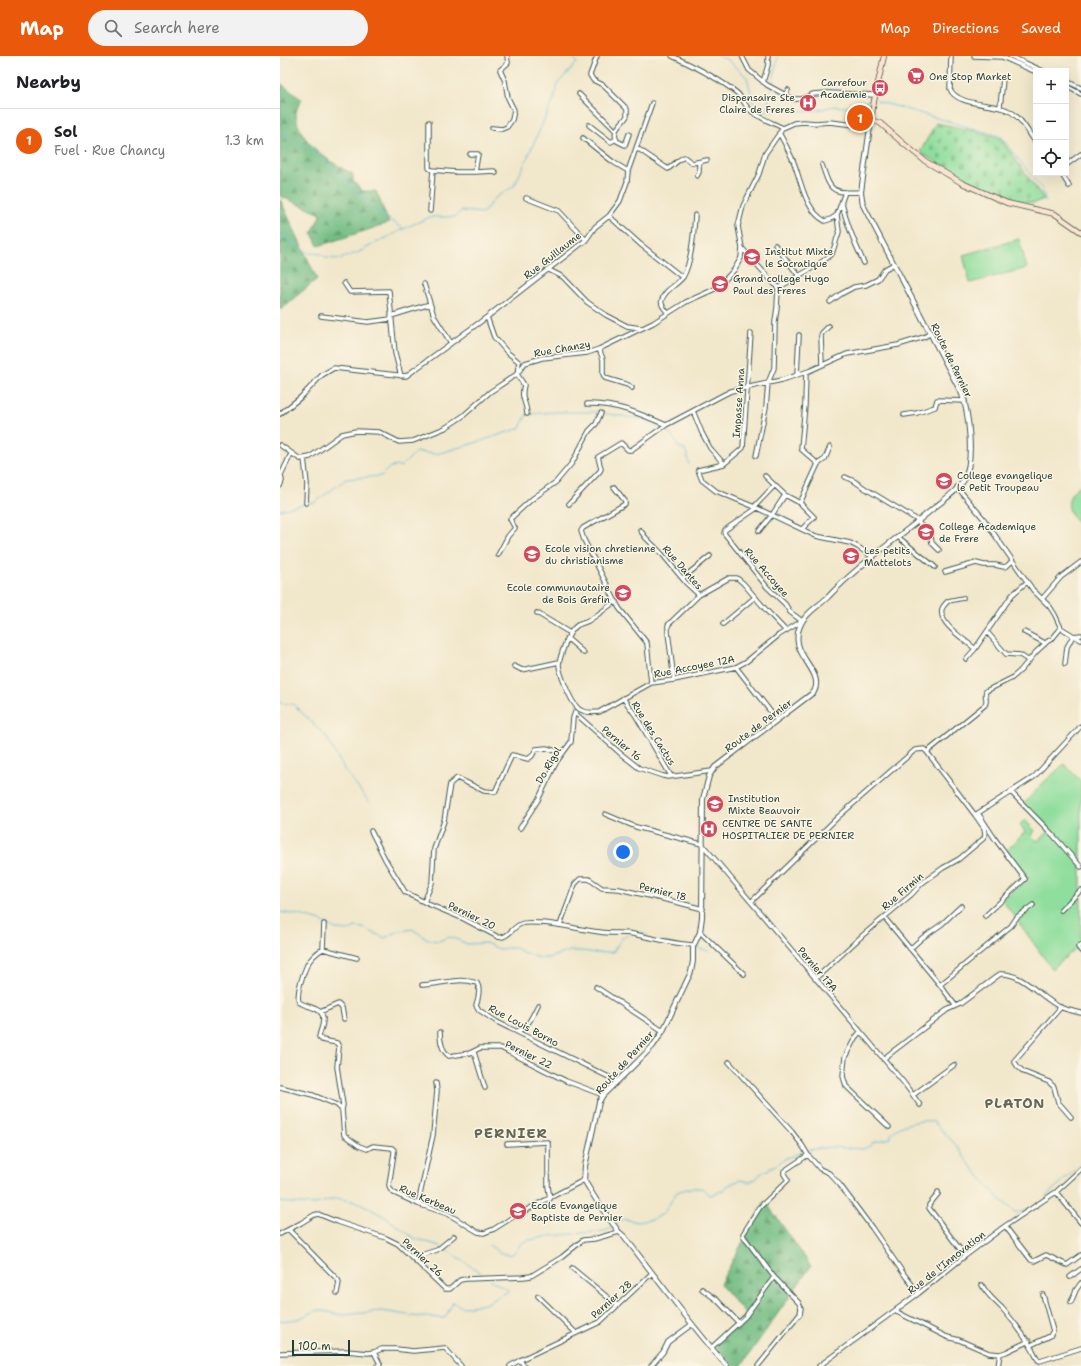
<!DOCTYPE html>
<meta charset="utf-8">
<style>
:root{--surface:#fff;--page:#f2f2f2;--text:#202124;--muted:#757577;--line:#e0e0e0;--accent:#ea580c}
body{margin:0;font-family:"Shantell Sans",sans-serif;background:var(--page);color:var(--text)}
.controls{position:absolute;right:12px;top:12px;display:grid;overflow:hidden;border-radius:0px;box-shadow:0 4px 16px #0002}
.controls button{width:36px;height:36px;display:grid;place-items:center;padding:0;border:0;border-bottom:1px solid var(--line);background:var(--surface);color:var(--text);font:20px sans-serif}
.scale{position:absolute;left:12px;bottom:10px;width:58px;box-sizing:border-box;padding-left:4px;border:2px solid #1f3d34;border-top:0;font-size:11px;line-height:14px;white-space:nowrap;color:#1f3d34;-webkit-text-stroke:3px #fcf5e5;paint-order:stroke}
.you{position:absolute;left:343px;top:796px;width:14px;height:14px;margin:-10px;border:3px solid #fff;border-radius:50%;background:#1a73e8;box-shadow:0 0 0 6px #1a73e833}
.badge{display:grid;place-items:center;width:26px;height:26px;border-radius:50%;background:var(--accent);color:#fff;font-size:13px;font-weight:700}
.pin{position:absolute;translate:-50% -50%;border:2px solid #fff;box-shadow:0 1px 4px #0006}
.list{margin:0;padding:0;list-style:none}
h2{display:flex;justify-content:space-between;align-items:center;height:52px;margin:0;padding:0 16px;font-size:17px}
h2 small{font-size:13px;font-weight:400;color:var(--muted)}
.list li{display:grid;grid-template-columns:26px 1fr auto;gap:12px;align-items:center;box-sizing:border-box;height:64px;padding:0 16px;border-top:1px solid var(--line)}
.list b{display:block;font-size:15px;white-space:nowrap}
.list p{margin:0;font-size:13px;white-space:nowrap;color:var(--muted)}
.list em{font-size:13px;font-style:normal;color:var(--muted)}
.icon{flex:none;width:22px;height:22px;fill:none;stroke:currentColor;stroke-width:2;stroke-linecap:round;stroke-linejoin:round}
.map{position:relative;flex:none;width:801px;height:1310px;overflow:hidden}
header{display:flex;align-items:center;gap:24px;box-sizing:border-box;height:56px;padding:0 20px;background:var(--accent);color:#fff}
header strong{font-size:19px}
nav{display:flex;gap:22px;margin-inline-start:auto;font-size:14px}
.search{width:280px;height:36px;background:var(--page);display:flex;align-items:center;gap:10px;box-sizing:border-box;padding:0 14px;border-radius:22px;color:var(--muted);font-size:15px}
main{display:flex}
aside{flex:1;background:var(--surface)}
.map>svg:first-child{display:block}
.green{fill:#8fde9d;stroke:#578e68}
.forest{fill:url(#forest-firs);stroke:#497d5c}
.cemetery{fill:url(#cemetery-stones);stroke:#578e68}
.lines{fill:none;stroke-linecap:round;stroke-linejoin:round}
.stream{stroke:#59bbd8;stroke-width:1}
.minor-casing{stroke:#3e564b;stroke-width:5.5}
.tertiary-casing{stroke:#3e564b;stroke-width:6}
.secondary-casing{stroke:#3e564b;stroke-width:6}
.minor{stroke:#fff;stroke-width:3.5}
.tertiary{stroke:#fff;stroke-width:4}
.secondary{stroke:#fde4d0;stroke-width:4.5}
.labels{text-anchor:middle;stroke-width:3;stroke-linejoin:round;paint-order:stroke}
.poi-label{font-size:10px;fill:#1f3d34;stroke:#fcf5e5;text-anchor:start}
.street-label{font-size:10px;fill:#1f3d34;stroke:#fcf5e5}
.district-label{font-size:14px;font-weight:bold;letter-spacing:1px;fill:#646857;stroke:#fcf5e5}
</style>
<header>
<strong>Map</strong>
<div class="search"><svg class="icon" aria-label="search" viewBox="0 0 24 24"><circle cx="10" cy="10" r="6"/><path d="M15 15l6 6"/></svg>Search here</div>
<nav><a>Map</a><a>Directions</a><a>Saved</a></nav>
</header>
<main>
<aside>
<h2>Nearby<small></small></h2>
<ul class="list">
<li><span class="badge">1</span><div><b>Sol</b><p>Fuel · Rue Chancy</p></div><em>1.3 km</em></li>
</ul>
</aside>
<div class="map">
<svg width="801" height="1310" viewBox="0 0 801 1310">
<defs>
<pattern id="forest-firs" width="22" height="20" patternUnits="userSpaceOnUse"><rect width="22" height="20" fill="#73bd84"/><path d="M5 1l3.5 6h-7zM16 11l3.5 6h-7z" fill="#5e9b6d"/></pattern>
<pattern id="cemetery-stones" width="16" height="16" patternUnits="userSpaceOnUse"><rect width="16" height="16" fill="#8fde9d"/><path d="M2 7V4a2 2 0 0 1 4 0v3zM10 15v-3a2 2 0 0 1 4 0v3z" fill="#7bbf88"/></pattern>
</defs>
<rect width="100%" height="100%" fill="#fcf5e5"/>
<filter id="ink" filterUnits="userSpaceOnUse"><feTurbulence type="fractalNoise" baseFrequency=".025" numOctaves="2"/><feDisplacementMap in="SourceGraphic" scale="8" xChannelSelector="R" yChannelSelector="G"/><feConvolveMatrix kernelMatrix="1 2 1 2 8 2 1 2 1" color-interpolation-filters="sRGB"/></filter>
<filter id="wash" filterUnits="userSpaceOnUse"><feTurbulence type="fractalNoise" baseFrequency=".012" numOctaves="4" result="noise"/><feDisplacementMap in="SourceGraphic" scale="16" xChannelSelector="R" yChannelSelector="G"/><feGaussianBlur stdDeviation="0.9" result="paint"/><feColorMatrix in="noise" values="0 0 0 0 0 0 0 0 0 0 0 0 0 0 0 0 0 1.4 0 .05"/><feComposite in="paint" operator="in"/></filter>
<g filter="url(#wash)">
<rect width="100%" height="100%" fill="#f1e7cb"/>
<path class="green" d="M739 183 747 212 690 227 683 199Z
M801 429V468C785 458 784 439 801 429Z
M784 708 801 725V890L800 889 772 913 722 843 748 823 736 809 726 795 745 776 740 768 745 764 755 775 751 779 757 785 769 776 766 770 742 750 760 730Z"/>
<path class="forest" d="M0 27 21 43C20 47 16 53 16 57 16 85 51 107 73 118V125L83 135H96L109 167 38 190 32 177 41 158 0 140Z
M0 143 37 223 0 254Z
M485 1145 531 1210 461 1310H453L435 1289 466 1259 440 1228Z"/>
<path class="cemetery" d="M656 67 696 75 720 82 764 143 754 147 733 144 684 123 640 96Z"/>
<g class="lines">
<path class="stream" d="M438 0 448 4 467 21 473 46 486 56 490 57 501 50 505 51 508 55H534L554 50 563 51H575L584 46 591 44
M492 31 498 0
M597 45 720 80 762 133 766 146
M486 56 491 34
M0 76 37 98 95 153 123 173
M0 174 5 182 29 197 42 198 46 202 59 203 77 197 123 173 150 161H175L181 155 203 157 215 142 234 130 246 105 264 64 274 44 278 27 297 7 293 0
M322 357 361 363 378 372
M381 373 389 377 396 385 398 391 404 393 407 398 409 408
M28 447H34L66 423 101 420 110 411 122 410 136 396 156 398 195 387 240 372 247 358 277 356H319
M0 454 25 448
M0 647 13 648 46 680 65 715 89 746
M0 856 19 859 41 865 56 873 67 875 76 871 83 872 105 882 117 876 132 873 146 882 156 885H159L168 881 174 882 187 888 206 887 219 893 228 892H236L242 896 259 902H268L290 895H302L316 897 333 896 342 882 348 879
M355 877 360 876 368 880
M380 886 387 887
M414 891 429 895
M527 1094 551 1091 583 1093 590 1090 593 1086 610 1082C610 1081 612 1076 613 1076 620 1068 645 1062 654 1066L678 1091 686 1104 714 1137 735 1156 737 1157 746 1154
M766 1140 801 1109
M0 1146 32 1149 57 1142 80 1147 105 1161 134 1182 160 1190
M336 1168 344 1163 358 1166 373 1163 383 1158 397 1136 410 1132H422L427 1137 431 1139 442 1135 449 1129 460 1124 469 1126 476 1123 480 1118 493 1111 506 1102 523 1096
M209 1189 221 1197 231 1199 238 1193 240 1188 246 1185 270 1180 325 1175 332 1172
M165 1193 207 1221
M0 1265 18 1263 38 1254 64 1259 102 1255 140 1261 165 1262 173 1246 182 1251 205 1248 229 1235 211 1224"/>
</g>
</g>
<g filter="url(#ink)">
<g class="lines">
<defs>
<path id="minor" d="M317 0 310 19 313 24 323 29 347 53V60C342 69 331 73 337 85L345 89 349 78
M392 0C414 10 438 22 457 37 462 41 464 48 468 52 478 62 491 66 503 72
M462 0 469 14 487 29 513 43H522L533 38 548 37 595 39
M671 0 670 33C677 50 713 47 727 54 740 59 748 76 756 87
M694 0 722 1 756 16
M730 0 763 15
M786 25 801 32
M483 26 488 9V0
M786 30 801 38
M299 38 335 74
M505 39 508 34
M720 51 723 23
M149 66V112L152 114 176 116H195
M309 69 331 86 336 83
M212 72 222 73 227 71 232 64 234 54 228 42 225 25 220 14 228 7 227 0
M499 77C504 85 508 94 512 102 521 122 524 154 545 165L551 163 557 159
M303 82 333 106 348 115
M356 93 360 94 388 113 399 104 404 101 412 107 427 104
M190 98H198L195 116 214 115 216 117
M542 109C551 136 551 137 581 136
M786 109 801 98
M781 117 789 130
M417 120 419 116V106
M246 142 279 155 306 184
M562 148C567 169 575 188 584 207
M150 155 153 114
M329 160 360 188 402 221
M495 189 519 220
M462 192 498 232 539 208 552 198 559 176 557 159 565 136
M267 213 283 221 307 246 326 259 347 270 361 272
M64 227 70 236 109 235 115 297 121 320
M144 228 154 260 171 287
M550 246 561 238 574 231 586 229 598 223 605 213 614 208
M388 257C385 253 380 249 382 244 384 234 397 229 403 221 412 206 414 176 415 159
M41 260 88 266 111 263
M111 260 150 248
M207 261 214 281 227 296 239 306 237 318 244 329C240 344 247 346 247 358
M471 277 463 392 444 408 418 414 422 424 436 435 477 452 536 480 570 487 578 491 593 501
M319 293 323 303V318L325 322 348 329 352 332
M542 309 541 280 542 277 549 270
M526 316 525 349 521 393 538 408
M517 319 519 279
M307 348C335 347 361 358 386 369
M413 355 422 377 430 392 444 408
M0 358 21 341 42 319 54 312 126 320 207 261 306 184 315 171 329 160 340 145 347 126 348 115 372 47
M624 359 637 357 655 351 657 344 685 345
M0 389 20 403 30 401 62 378 76 375 99 376 119 386 133 385 165 372 183 360 210 336 237 318 245 307 262 302 307 297 319 293 373 267 406 246 437 232 454 214 461 202 462 192 458 170 463 150 479 118 485 98 503 72 514 67 523 66 536 67 550 66 590 71
M476 400 486 351 488 327 494 312 495 266 497 252 498 232
M24 402 27 428 26 447
M485 420 505 439 520 447 534 461 522 473
M565 421 574 425 586 433 639 465
M0 430 2 425 1 419 11 398
M334 431 345 445V448L303 472 301 475 304 484 339 552 367 587 371 627
M677 431 703 462 753 534 770 551 775 559 781 572 801 584
M520 447 538 408 545 403 550 391
M289 448 320 415 321 413 318 401 341 387 348 394H351L386 369 443 339 451 335 502 324 529 315 567 298 618 289 644 281 651 277
M474 451 495 429
M638 466 651 481 652 487 659 494
M360 474 366 482 382 498 406 527 419 539 388 569V576L394 624
M479 475 492 459 505 439
M618 481 655 511
M218 499 228 480 235 472 230 463 252 443 276 426 292 407 309 375 316 368 321 357
M665 516 696 507 704 509H715L724 511 727 510 732 505
M403 522 430 500
M419 539 449 522H457L463 527 487 555 506 575
M683 542 668 545C666 547 663 550 662 553 658 568 686 584 695 593
M762 543 781 521 801 506
M336 545C326 552 318 559 308 565 300 569 297 567 291 576 287 581 280 601 279 608 279 617 290 643 296 650 301 657 311 657 319 656L371 627 394 624 456 611 467 605 499 579 522 565 510 556 505 548 487 531 444 477 445 474 477 452
M257 557 290 577
M443 568 475 541
M707 576 726 598 740 599 749 605
M744 576 765 587
M288 583 304 597
M686 603 695 593 732 539 747 526
M785 608 787 591 793 580 801 579
M234 610 242 614 279 606
M456 611 497 664
M343 642 356 660 391 720
M295 657 341 698 359 712 383 720 388 721 432 715
M647 696 705 649C708 644 704 640 706 635L732 622 740 615 756 596 768 585 772 583 781 572
M731 736 772 778 801 811
M698 757 715 783 745 823 705 860
M325 758 356 771 422 788 624 1027 640 1049
M695 759 754 721 801 670
M240 772 258 744 277 705 291 686 293 662 295 656
M91 775 105 803 125 836 148 848 184 863 218 881C228 883 232 871 241 868 244 866 257 867 262 867 281 868 300 874 320 876 331 878 343 876 353 878 373 882 393 888 414 889
M144 846 152 827 154 793 164 765 170 728 177 722 204 735 215 736 232 699 248 703 252 700 256 693 266 692 283 697
M471 846 558 761 635 694 644 693 647 696 695 759 704 772 705 778 704 782 679 803 663 812 642 827 631 839 583 879 535 923
M781 854 801 834
M604 861 660 929 675 949
M280 869 295 828 300 823H309L322 832 339 833 396 846 423 853
M420 876 464 918
M801 889 798 891 801 895
M43 893 44 868
M630 893 642 882 662 868 681 850
M142 929C162 928 177 921 197 927 201 933 198 943 196 949L199 954 217 966 337 1025
M660 929 731 870 737 861 753 849
M316 931 383 975
M781 951 734 1005 738 1011 744 1016 769 1026 774 1031 778 1046 791 1061
M40 956 58 948 62 952 64 963
M237 975C248 973 253 958 258 949
M160 976C160 984 162 995 169 1000L190 997 200 992H221L286 1025 323 1039
M580 976 575 982 565 1001 563 1020 566 1030 609 1071
M194 996 205 1032
M603 1003 667 954 680 948 720 918C742 916 761 942 780 951 786 954 794 955 801 957
M449 1006 512 1076 522 1089 528 1099 540 1113 549 1117 560 1129 592 1172 626 1221 639 1237
M0 1031 33 1039 57 1049 62 1054 64 1079 79 1090 87 1093 93 1090 112 1092 114 1094V1097L109 1129 110 1133 114 1137 138 1148 168 1158 198 1176 204 1177 214 1173 233 1161 304 1124
M633 1039 674 1009
M62 1054 63 1049 57 1011 59 991 57 987 42 984 39 981C40 975 43 970 43 964 44 951 27 952 19 946 16 937 23 918 27 909 30 903 37 896 43 893L77 902
M227 1088 268 1086V1130L270 1143
M658 1136V1138L649 1149V1152L685 1200
M776 1136 801 1167
M138 1148 153 1079 157 1035 156 1027
M725 1170 751 1204 754 1205 766 1199 787 1209 801 1199
M9 1174 58 1224 59 1226 57 1237
M0 1178 21 1167 34 1159 38 1158 58 1166 106 1182 118 1188 165 1233H170L180 1224 186 1223 243 1221 251 1220 282 1201 303 1184 314 1183 339 1176
M132 1202 157 1194 174 1180
M292 1212 337 1249
M790 1221 801 1213
M702 1229C707 1239 715 1245 722 1252 737 1269 748 1284 758 1304L760 1305 801 1292
M422 1233 437 1244 459 1267
M258 1240 296 1277
M791 1246 796 1234 801 1227
M615 1255 667 1281 679 1284 709 1297 720 1298 726 1296 749 1285
M751 1289 770 1280 773 1275 763 1239
M431 1292 465 1261 494 1221
M94 1296 100 1308 97 1310
M0 1297 66 1295 88 1297 94 1296 102 1293H116L133 1295 165 1292 181 1310
M240 1304 320 1266 372 1217
M230 1310 240 1304 244 1310
M371 1310 383 1296 388 1286 411 1269
M478 1310 520 1258 521 1252 519 1247 494 1221 464 1181 463 1178 480 1151 508 1124 504 1118V1115L528 1099
M539 1310 639 1237 685 1200 725 1170 776 1136 801 1113
M718 1310 720 1298"/>
<path id="tertiary" d="M447 1310C410 1268 378 1224 344 1180L339 1176 320 1150 304 1124 305 1110 319 1046 323 1039 351 1012 373 990 383 975 411 916 413 905V891L420 876 422 861 423 743 429 720 435 711 534 636C546 613 504 598 522 566 527 556 540 549 548 541 580 507 620 481 655 451 664 444 681 432 685 422 694 402 689 358 682 338L583 149 581 136 591 64"/>
<path id="secondary" d="M604 0 594 45 591 64 600 67 624 88 645 105 682 127 727 147 775 158 801 176"/>
</defs>
<use href="#minor" class="minor-casing"/>
<use href="#tertiary" class="tertiary-casing"/>
<use href="#secondary" class="secondary-casing"/>
<use href="#minor" class="minor"/>
<use href="#tertiary" class="tertiary"/>
<use href="#secondary" class="secondary"/>
</g>
</g>
<defs>
<symbol id="supermarket-disc" viewBox="-11 -11 22 22"><circle r="9.5" fill="#d1495b" stroke="#fcf5e5"/><path d="M-6-5.5h2.5l.6 2H6L4.5 2H-2.5L-4.4-4H-6ZM-1.5 3.2a1.3 1.3 0 1 0 .1 0ZM3 3.2a1.3 1.3 0 1 0 .1 0Z" fill="#fff"/></symbol>
<symbol id="bus-disc" viewBox="-11 -11 22 22"><circle r="9.5" fill="#d1495b" stroke="#fcf5e5"/><path d="M-5-6H5V4H4V6H2V4H-2V6H-4V4H-5ZM-3.5-4V0h7V-4ZM-3.5 1.2v1.5H-2V1.2ZM2 1.2v1.5H3.5V1.2Z" fill="#fff"/></symbol>
<symbol id="hospital-disc" viewBox="-11 -11 22 22"><circle r="9.5" fill="#d1495b" stroke="#fcf5e5"/><path d="M-5-5h3v3.5h4V-5h3V5h-3V1.5h-4V5h-3Z" fill="#fff"/></symbol>
<symbol id="school-disc" viewBox="-11 -11 22 22"><circle r="9.5" fill="#d1495b" stroke="#fcf5e5"/><path d="M0-5L7-2L0 1L-7-2ZM-4 1L0 2.5L4 1V4Q0 6-4 4Z" fill="#fff"/></symbol>
</defs>
<g fill-rule="evenodd">
<use href="#supermarket-disc" x="626" y="10" width="20" height="20"/>
<use href="#bus-disc" x="590" y="22" width="20" height="20"/>
<use href="#hospital-disc" x="518" y="37" width="20" height="20"/>
<use href="#school-disc" x="462" y="191" width="20" height="20"/>
<use href="#school-disc" x="430" y="218" width="20" height="20"/>
<use href="#school-disc" x="654" y="415" width="20" height="20"/>
<use href="#school-disc" x="636" y="466" width="20" height="20"/>
<use href="#school-disc" x="242" y="488" width="20" height="20"/>
<use href="#school-disc" x="561" y="490" width="20" height="20"/>
<use href="#school-disc" x="333" y="527" width="20" height="20"/>
<use href="#school-disc" x="425" y="738" width="20" height="20"/>
<use href="#hospital-disc" x="419" y="763" width="20" height="20"/>
<use href="#school-disc" x="228" y="1145" width="20" height="20"/>
</g>
<g class="labels">
<g class="poi-label">
<text x="649" y="24">One Stop Market</text>
<text x="587" y="30" text-anchor="end">Carrefour<tspan x="587" dy="12">Academie</tspan></text>
<text x="515" y="45" text-anchor="end">Dispensaire Ste<tspan x="515" dy="12">Claire de Freres</tspan></text>
<text x="485" y="199">Institut Mixte<tspan x="485" dy="12">le Socratique</tspan></text>
<text x="453" y="226">Grand college Hugo<tspan x="453" dy="12">Paul des Freres</tspan></text>
<text x="677" y="423">College evangelique<tspan x="677" dy="12">le Petit Troupeau</tspan></text>
<text x="659" y="474">College Academique<tspan x="659" dy="12">de Frere</tspan></text>
<text x="265" y="496">Ecole vision chretienne<tspan x="265" dy="12">du christianisme</tspan></text>
<text x="584" y="498">Les petits<tspan x="584" dy="12">Mattelots</tspan></text>
<text x="330" y="535" text-anchor="end">Ecole communautaire<tspan x="330" dy="12">de Bois Grefin</tspan></text>
<text x="448" y="746">Institution<tspan x="448" dy="12">Mixte Beauvoir</tspan></text>
<text x="442" y="771">CENTRE DE SANTE<tspan x="442" dy="12">HOSPITALIER DE PERNIER</tspan></text>
<text x="251" y="1153">Ecole Evangelique<tspan x="251" dy="12">Baptiste de Pernier</tspan></text>
</g>
<g class="street-label">
<text transform="translate(272 199) rotate(-38)" y="4">Rue Guillaume</text>
<text transform="translate(282 292) rotate(-10)" y="4">Rue Chanzy</text>
<text transform="translate(672 304) rotate(64)" y="4">Route de Pernier</text>
<text transform="translate(458 347) rotate(-86)" y="4">Impasse Anna</text>
<text transform="translate(403 511) rotate(49)" y="4">Rue Dantes</text>
<text transform="translate(487 516) rotate(49)" y="4">Rue Accoyee</text>
<text transform="translate(414 610) rotate(-11)" y="4">Rue Accoyee 12A</text>
<text transform="translate(478 669) rotate(-37)" y="4">Route de Pernier</text>
<text transform="translate(374 677) rotate(58)" y="4">Rue des Cactus</text>
<text transform="translate(342 687) rotate(40)" y="4">Pernier 16</text>
<text transform="translate(268 709) rotate(-60)" y="4">Do Rigol</text>
<text transform="translate(383 835) rotate(14)" y="4">Pernier 18</text>
<text transform="translate(622 835) rotate(-41)" y="4">Rue Firmin</text>
<text transform="translate(192 859) rotate(26)" y="4">Pernier 20</text>
<text transform="translate(538 913) rotate(50)" y="4">Pernier 17A</text>
<text transform="translate(244 969) rotate(28)" y="4">Rue Louis Borno</text>
<text transform="translate(249 998) rotate(26)" y="4">Pernier 22</text>
<text transform="translate(344 1006) rotate(-48)" y="4">Route de Pernier</text>
<text transform="translate(148 1143) rotate(23)" y="4">Rue Kerbeau</text>
<text transform="translate(143 1201) rotate(43)" y="4">Pernier 26</text>
<text transform="translate(666 1206) rotate(-38)" y="4">Rue de l'Innovation</text>
<text transform="translate(331 1243) rotate(-42)" y="4">Pernier 28</text>
</g>
<g class="district-label">
<text x="735" y="1052">PLATON</text>
<text x="231" y="1082">PERNIER</text>
</g>
</g>
</svg>
<div class="controls">
<button>+</button>
<button>−</button>
<button><svg class="icon" aria-label="locate" viewBox="0 0 24 24"><circle cx="12" cy="12" r="6"/><path d="M12 2v4M12 18v4M2 12h4M18 12h4"/></svg></button>
</div>
<div class="scale">100 m</div>
<div class="you"></div>
<div class="pin badge" style="left:580px;top:62px">1</div>
</div>
</main>
